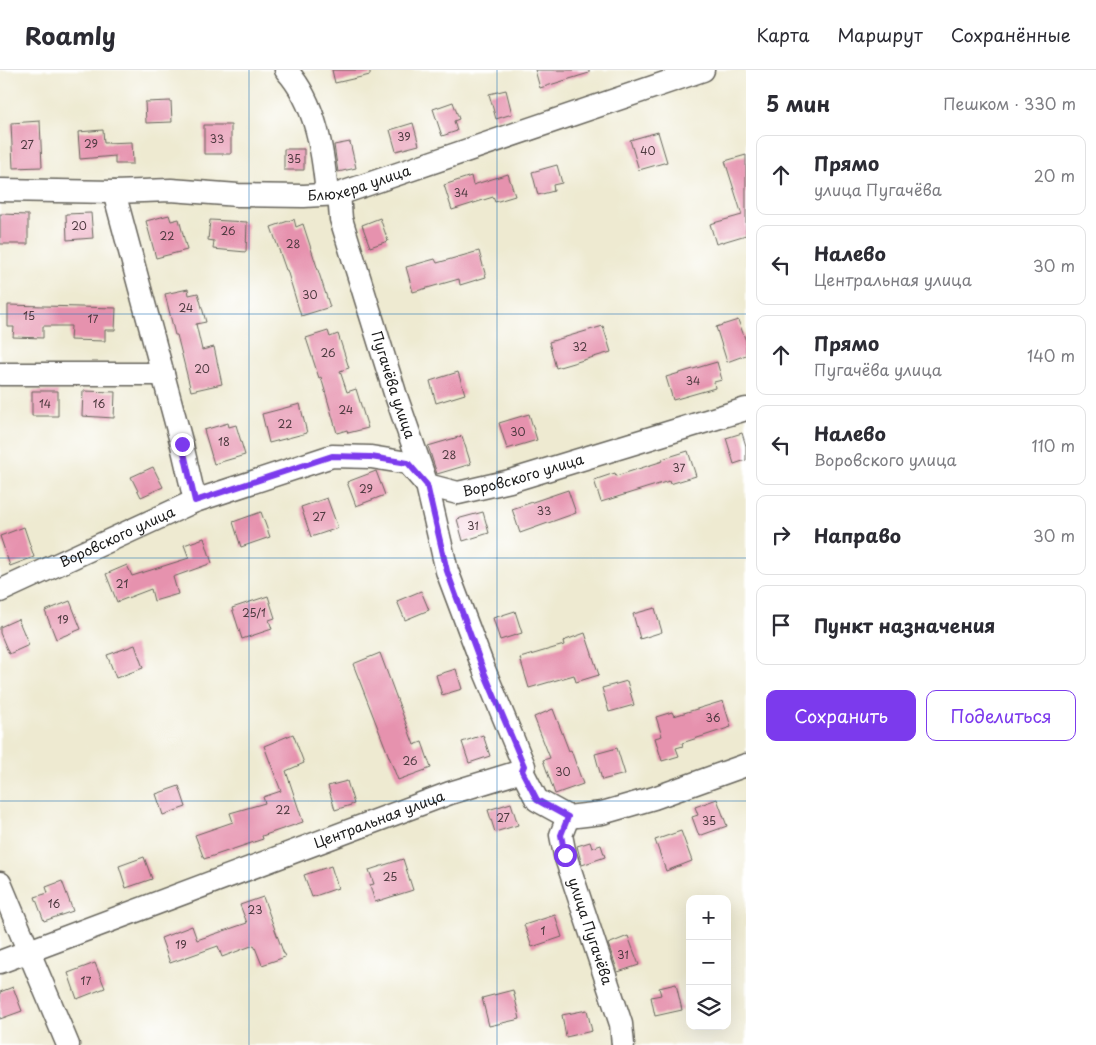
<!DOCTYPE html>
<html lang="ru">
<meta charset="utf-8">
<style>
:root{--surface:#fff;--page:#f2f2f3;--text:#2b2b33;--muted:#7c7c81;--line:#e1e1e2;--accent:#7c3aed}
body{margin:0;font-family:"Playpen Sans",sans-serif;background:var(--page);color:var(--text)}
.controls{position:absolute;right:15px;bottom:15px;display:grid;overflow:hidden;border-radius:10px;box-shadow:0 5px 20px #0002}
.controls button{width:45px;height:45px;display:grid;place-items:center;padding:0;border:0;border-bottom:1px solid var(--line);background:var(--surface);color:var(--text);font:25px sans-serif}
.stop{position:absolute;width:15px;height:15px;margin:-11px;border:4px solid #7c3aed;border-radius:50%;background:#fff}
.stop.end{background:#7c3aed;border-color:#fff;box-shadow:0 1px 5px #0008}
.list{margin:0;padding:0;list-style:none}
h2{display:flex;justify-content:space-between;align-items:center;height:65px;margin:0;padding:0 20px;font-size:21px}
h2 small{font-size:16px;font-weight:400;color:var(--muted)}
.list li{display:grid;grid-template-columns:32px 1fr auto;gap:15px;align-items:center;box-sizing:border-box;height:80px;margin:0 10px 10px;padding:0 10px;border:1px solid var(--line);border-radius:10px}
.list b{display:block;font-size:19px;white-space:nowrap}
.list p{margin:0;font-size:16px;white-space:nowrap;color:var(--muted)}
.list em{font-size:16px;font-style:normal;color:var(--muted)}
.actions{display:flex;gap:10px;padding:15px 20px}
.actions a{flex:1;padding:11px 0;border:1px solid var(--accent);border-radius:10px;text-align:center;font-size:18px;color:var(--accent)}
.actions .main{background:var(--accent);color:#fff}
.icon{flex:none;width:28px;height:28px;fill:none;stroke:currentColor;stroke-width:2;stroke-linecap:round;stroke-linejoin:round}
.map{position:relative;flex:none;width:746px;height:975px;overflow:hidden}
header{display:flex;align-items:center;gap:30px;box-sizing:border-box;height:70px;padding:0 25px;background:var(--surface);border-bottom:1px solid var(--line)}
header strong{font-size:24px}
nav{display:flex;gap:28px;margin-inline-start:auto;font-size:18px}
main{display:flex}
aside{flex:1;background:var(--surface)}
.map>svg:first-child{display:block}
.building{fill:#e692ae}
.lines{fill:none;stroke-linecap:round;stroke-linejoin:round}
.minor-casing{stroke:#66645b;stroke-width:25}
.minor{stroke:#fff;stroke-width:22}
.route{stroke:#7c3aed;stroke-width:6}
.grid{fill:none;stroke:#1f6fb2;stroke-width:1;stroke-opacity:0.55}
.labels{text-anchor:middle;stroke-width:4;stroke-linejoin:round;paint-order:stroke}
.number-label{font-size:11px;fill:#4e3a40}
.street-label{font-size:14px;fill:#1c1c1c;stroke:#fff}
</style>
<header>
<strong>Roamly</strong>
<nav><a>Карта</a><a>Маршрут</a><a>Сохранённые</a></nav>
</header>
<main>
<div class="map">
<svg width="746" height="975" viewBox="0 0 746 975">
<rect width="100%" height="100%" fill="#fff"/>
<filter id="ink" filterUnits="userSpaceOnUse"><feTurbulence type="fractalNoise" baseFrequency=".02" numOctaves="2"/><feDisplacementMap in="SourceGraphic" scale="10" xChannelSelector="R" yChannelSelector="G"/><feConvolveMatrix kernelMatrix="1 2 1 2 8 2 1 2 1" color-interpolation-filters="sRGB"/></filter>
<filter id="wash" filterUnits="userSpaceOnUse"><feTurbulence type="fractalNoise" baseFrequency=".0096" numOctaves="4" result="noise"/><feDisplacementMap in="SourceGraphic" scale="20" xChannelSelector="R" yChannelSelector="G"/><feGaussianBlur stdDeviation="1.12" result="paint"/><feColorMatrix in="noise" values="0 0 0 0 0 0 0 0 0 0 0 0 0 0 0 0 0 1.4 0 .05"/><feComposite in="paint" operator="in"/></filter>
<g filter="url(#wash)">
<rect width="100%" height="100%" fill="#eeead1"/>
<g id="blocks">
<path class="building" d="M332 0H370V5L335 13Z
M535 0H589V3L540 18Z
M506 20 512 44 496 49 489 24Z
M171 31 172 52 146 53 145 32Z
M453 32 459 49 454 51 457 61 442 66 433 39Z
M40 51 42 97 13 98 11 53Z
M413 53 419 75 396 81 390 60Z
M204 55H231V84H204Z
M103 60 104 73 132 72 133 94H115V86L80 89 78 62Z
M658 62 667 92 639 100 630 70Z
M350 72 356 98 338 102 334 75Z
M284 79H304V100H284Z
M746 85V165L716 174 710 154 742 145 725 91Z
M557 95 562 113 553 115 554 121 538 125 532 102Z
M508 104 515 126 495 132 493 127 452 140 444 115 471 106 473 115Z
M91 143 93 168 67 170 66 144Z
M0 144 28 145V174H0Z
M169 145 171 151 179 149 187 180 156 188 146 151Z
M380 148 388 171 370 177 362 155Z
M294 149 296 157 303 154 330 237 301 246 287 200H286L271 157Z
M210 150 247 152 246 182 213 179 214 171 208 170Z
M479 181 486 207 460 215 459 209 413 222 406 197 435 189 437 193Z
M188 219 189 225 198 223 206 252 196 254 202 280 214 277 222 314 191 321 177 265H175L165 224Z
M8 235 116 238 115 260H105V271L70 270 71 256H43V268L13 267 14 257H8Z
M738 250 746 271V285L727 292 716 257Z
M603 256 611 282 556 298 549 272Z
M328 261 330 267 338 264 349 298 340 301 347 322 356 319 368 358 348 363 347 360 337 363 321 307 319 308 306 268Z
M717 292 722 310 714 312 715 318 673 330 666 307Z
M458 302 465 324 436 333 430 311Z
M32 321H58V346H32Z
M83 321 115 322 114 348 82 346Z
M300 334 307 363 269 373 262 344Z
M529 344 537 370 507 379 499 353Z
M228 353 229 357 236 355 245 385 214 394 204 360Z
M742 363 746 376V390L734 394 726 368Z
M462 366 471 394 437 404 428 376Z
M688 381 696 406 670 414 669 411 601 432 594 410 615 403 616 406 663 391 662 389Z
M153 397 163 417 141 427 131 407Z
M376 401 385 425 356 436 347 412Z
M568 420 576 443 520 463 512 439Z
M327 428 338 458 311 467 301 437Z
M261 442 270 467 241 477 233 452Z
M483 442 489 463 463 471 457 449Z
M24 457 34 487 10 496 0 466Z
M204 468 212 493 173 507 178 524 154 531 151 519 117 532 106 504 127 495 132 506 189 488 184 475Z
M421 521 429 540 405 550 397 531Z
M268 526 275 548 269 550 272 559 242 569 232 538Z
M70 531 81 559 56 569 45 541Z
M655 538 662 562 640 569 633 544Z
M515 541 522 563 500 570 493 548Z
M18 549 29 575 9 584 0 563V557Z
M585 563 599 605 576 612 574 605 529 618 520 588 564 575 563 571Z
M135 575 143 598 116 608 107 585Z
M380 583 414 675 422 672 431 698 398 710 353 594Z
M456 599 462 619 442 625 436 605Z
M627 611 634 635 609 642 602 618Z
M723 631 731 657 682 673 683 676 676 678 679 686 662 691 655 668 662 666 656 647 672 642 674 646Z
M553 639 569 681 571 680 583 714 555 724 543 690 550 688 534 647Z
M293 664 304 693 286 701 303 752 262 766 263 769 204 789 195 765 233 752 230 743 265 733 263 727 281 721 264 676Z
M483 665 490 686 469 693 462 672Z
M617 678 625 704 602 710 595 684Z
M347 711 354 734 335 740 328 716Z
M179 716 186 737 163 745 156 724Z
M717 729 727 756 699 766 692 747 698 745 695 737Z
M511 733 518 755 495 762 488 740Z
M681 761 692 791 666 801 655 770Z
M590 772 592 778 601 775 605 787 582 795 577 776Z
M144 787 152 809 126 818 119 796Z
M403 789 413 820 375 832 370 815 374 814 369 800Z
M331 796 338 818 312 827 304 805Z
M62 811 73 841 44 851 35 827 48 823 46 817Z
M263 827 285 887 262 895 254 875 222 887 218 876 170 893 161 868 192 856 197 870 247 853 240 835Z
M555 845 562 867 532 877 524 855Z
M628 866 639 895 618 902 608 874Z
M95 893 105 918 77 929 68 903Z
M676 914 682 940 655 946 651 927 661 925 659 918Z
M13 917 22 941 0 949V922Z
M513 920 520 949 489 956 482 928Z
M587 940 592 961 566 967 562 945Z"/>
</g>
</g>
<g filter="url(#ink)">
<use href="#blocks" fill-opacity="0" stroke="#66645b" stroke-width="1"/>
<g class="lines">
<defs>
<g id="minor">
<path d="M286 0C316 33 323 81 327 124"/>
<path id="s1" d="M0 120 114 122 171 120 238 125 304 126 339 124 703 0"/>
<path d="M114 122 182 375 195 431"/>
<path id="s2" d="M339 124 341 149 395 323 427 415 447 501 485 602 524 696 522 701"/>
<path d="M0 304H163"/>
<path id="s3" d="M0 521 195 431 332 386 371 387 408 393 427 415 458 423 510 411 746 339"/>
<path id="s4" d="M568 747 561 765 565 785 621 954 623 975"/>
<path d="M0 813 68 975"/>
<path id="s5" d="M0 892 450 723 522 701 537 730 568 747 602 743 654 728 746 695"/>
</g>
</defs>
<use href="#minor" class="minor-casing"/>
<use href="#minor" class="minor"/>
</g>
</g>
<g class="lines" filter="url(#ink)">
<path class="route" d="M182 374 195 431 332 386 371 387 408 393 427 415 447 501 484 602 524 696 522 701 537 730 568 747 561 765 565 785"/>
</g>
<path class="grid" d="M249 0V975M497 0V975M0 244H746M0 488H746M0 731H746"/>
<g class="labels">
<g class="number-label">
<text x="404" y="71">39</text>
<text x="217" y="73">33</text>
<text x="91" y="78">29</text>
<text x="27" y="79">27</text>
<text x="648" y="85">40</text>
<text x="294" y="93">35</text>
<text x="461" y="127">34</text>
<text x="79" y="160">20</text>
<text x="228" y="165">26</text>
<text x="167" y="170">22</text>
<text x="293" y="178">28</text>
<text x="310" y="229">30</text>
<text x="186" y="242">24</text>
<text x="29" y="250">15</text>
<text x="93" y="253">17</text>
<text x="580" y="281">32</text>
<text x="328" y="287">26</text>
<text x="202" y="303">20</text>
<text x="693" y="315">34</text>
<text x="45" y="338">14</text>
<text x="99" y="338">16</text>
<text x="346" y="344">24</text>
<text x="285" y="358">22</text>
<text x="518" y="366">30</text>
<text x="224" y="376">18</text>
<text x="449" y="389">28</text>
<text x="679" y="402">37</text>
<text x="366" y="423">29</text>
<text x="544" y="445">33</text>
<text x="319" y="451">27</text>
<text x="473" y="460">31</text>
<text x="122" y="518">21</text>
<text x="254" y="547">25/1</text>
<text x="63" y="554">19</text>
<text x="713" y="652">36</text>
<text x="410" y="695">26</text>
<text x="563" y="706">30</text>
<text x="283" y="744">22</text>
<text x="503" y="752">27</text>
<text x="709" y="755">35</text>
<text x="390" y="811">25</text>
<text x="54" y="838">16</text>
<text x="255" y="844">23</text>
<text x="543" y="865">1</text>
<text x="181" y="879">19</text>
<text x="623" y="889">31</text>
<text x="86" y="915">17</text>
</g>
<g class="street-label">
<text dy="5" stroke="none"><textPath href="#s1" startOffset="361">Блюхера улица</textPath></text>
<text dy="5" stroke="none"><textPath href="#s2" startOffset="199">Пугачёва улица</textPath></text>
<text dy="5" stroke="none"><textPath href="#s3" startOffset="564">Воровского улица</textPath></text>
<text dy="5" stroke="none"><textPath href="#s3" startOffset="129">Воровского улица</textPath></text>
<text dy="5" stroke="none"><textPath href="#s5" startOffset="405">Центральная улица</textPath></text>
<text dy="5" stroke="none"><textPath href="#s4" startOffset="120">улица Пугачёва</textPath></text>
</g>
</g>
</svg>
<div class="controls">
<button>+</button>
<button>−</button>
<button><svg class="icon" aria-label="layers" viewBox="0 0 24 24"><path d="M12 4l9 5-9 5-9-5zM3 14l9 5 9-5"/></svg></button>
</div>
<div class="stop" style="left:565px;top:785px"></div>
<div class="stop end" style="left:182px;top:374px"></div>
</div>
<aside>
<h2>5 мин<small>Пешком · 330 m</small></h2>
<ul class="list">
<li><svg class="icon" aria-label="ahead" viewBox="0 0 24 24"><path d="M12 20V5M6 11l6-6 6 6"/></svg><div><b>Прямо</b><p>улица Пугачёва</p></div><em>20 m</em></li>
<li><svg class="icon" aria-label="left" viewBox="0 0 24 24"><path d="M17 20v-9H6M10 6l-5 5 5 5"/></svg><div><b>Налево</b><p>Центральная улица</p></div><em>30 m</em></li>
<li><svg class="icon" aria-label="ahead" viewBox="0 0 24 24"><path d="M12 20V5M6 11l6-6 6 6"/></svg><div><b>Прямо</b><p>Пугачёва улица</p></div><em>140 m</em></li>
<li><svg class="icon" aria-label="left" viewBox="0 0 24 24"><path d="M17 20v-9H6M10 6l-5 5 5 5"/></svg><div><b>Налево</b><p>Воровского улица</p></div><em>110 m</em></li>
<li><svg class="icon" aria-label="right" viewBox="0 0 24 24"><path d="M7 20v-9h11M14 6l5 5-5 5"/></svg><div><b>Направо</b></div><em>30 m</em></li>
<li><svg class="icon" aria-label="arrive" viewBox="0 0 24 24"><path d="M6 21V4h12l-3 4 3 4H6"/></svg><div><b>Пункт назначения</b></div></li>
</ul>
<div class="actions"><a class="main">Сохранить</a><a>Поделиться</a></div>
</aside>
</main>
